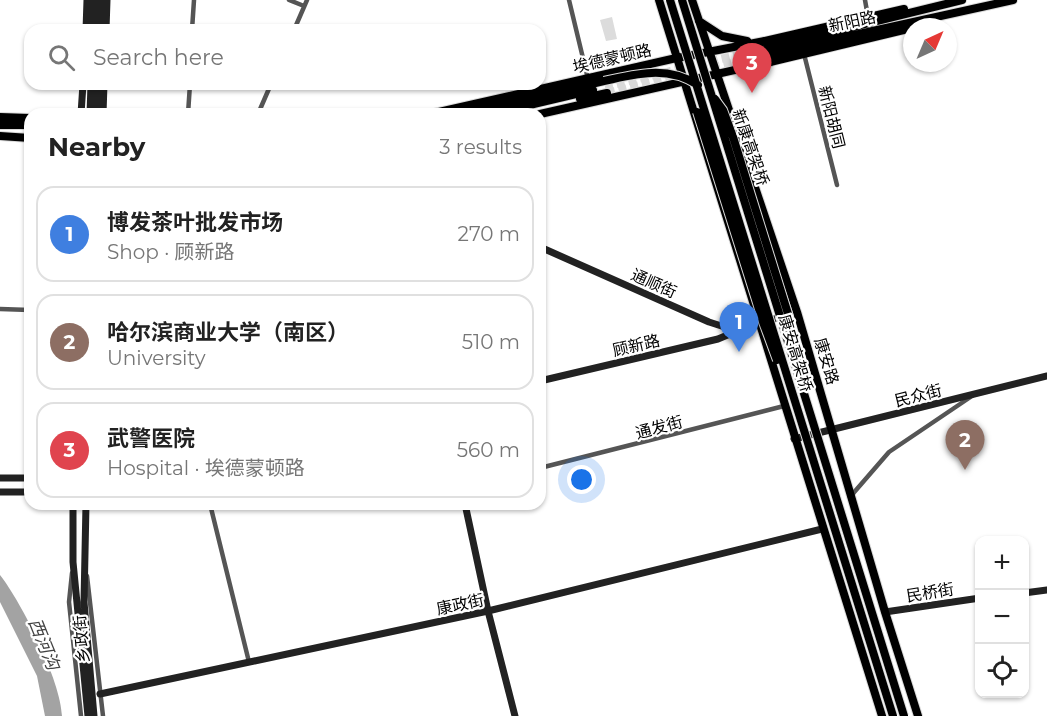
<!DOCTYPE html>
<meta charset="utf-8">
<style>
:root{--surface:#fff;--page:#f2f2f2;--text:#222;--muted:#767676;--line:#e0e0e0;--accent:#000}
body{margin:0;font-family:Montserrat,"Noto Sans SC",sans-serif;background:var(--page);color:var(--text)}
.controls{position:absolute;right:18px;bottom:18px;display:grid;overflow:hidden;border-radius:12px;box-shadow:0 2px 4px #0004}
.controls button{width:54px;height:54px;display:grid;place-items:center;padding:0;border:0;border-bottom:2px solid var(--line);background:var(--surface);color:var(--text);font:30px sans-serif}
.compass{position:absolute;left:903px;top:18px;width:54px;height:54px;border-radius:50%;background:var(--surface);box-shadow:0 2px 4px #0004;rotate:44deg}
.you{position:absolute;left:582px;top:480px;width:21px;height:21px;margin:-15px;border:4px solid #fff;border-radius:50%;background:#1a73e8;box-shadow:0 0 0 9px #1a73e833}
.badge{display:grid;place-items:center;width:39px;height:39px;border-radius:50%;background:var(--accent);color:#fff;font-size:20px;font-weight:700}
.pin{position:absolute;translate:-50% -50px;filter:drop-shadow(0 2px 3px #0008)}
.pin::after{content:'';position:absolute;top:32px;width:21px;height:18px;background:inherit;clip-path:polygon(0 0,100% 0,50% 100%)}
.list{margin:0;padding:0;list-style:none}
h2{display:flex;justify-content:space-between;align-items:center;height:78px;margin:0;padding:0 24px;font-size:26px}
h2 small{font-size:20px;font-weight:400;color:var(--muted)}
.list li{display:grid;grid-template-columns:39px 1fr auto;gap:18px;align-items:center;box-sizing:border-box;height:96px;margin:0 12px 12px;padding:0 12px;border:2px solid var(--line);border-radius:18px}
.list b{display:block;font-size:22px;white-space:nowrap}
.list p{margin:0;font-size:20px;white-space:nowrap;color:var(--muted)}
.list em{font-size:20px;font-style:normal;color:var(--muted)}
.icon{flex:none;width:33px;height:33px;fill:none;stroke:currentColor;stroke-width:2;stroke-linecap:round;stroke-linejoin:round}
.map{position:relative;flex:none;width:1047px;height:716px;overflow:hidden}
.search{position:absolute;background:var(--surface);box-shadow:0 2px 4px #0004;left:24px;top:24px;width:522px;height:66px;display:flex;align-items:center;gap:15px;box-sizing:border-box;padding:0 21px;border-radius:18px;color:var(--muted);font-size:22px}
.panel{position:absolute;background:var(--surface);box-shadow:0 2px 4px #0004;left:24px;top:108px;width:522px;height:402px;border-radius:18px}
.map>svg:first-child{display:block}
.green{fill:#dcdcdc}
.water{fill:#a3a3a3}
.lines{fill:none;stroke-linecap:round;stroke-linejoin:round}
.highway-tunnel{stroke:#d9d9d9;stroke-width:8;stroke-dasharray:8 4;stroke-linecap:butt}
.primary-casing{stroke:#dbdbdb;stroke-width:10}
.highway-casing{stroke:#dbdbdb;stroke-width:10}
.street{stroke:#555;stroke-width:4.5}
.secondary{stroke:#222;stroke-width:7}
.primary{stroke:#000;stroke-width:8}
.highway{stroke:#000;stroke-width:8}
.highway-bridge-casing{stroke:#dbdbdb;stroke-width:10;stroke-linecap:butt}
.highway-bridge{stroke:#000;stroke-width:8}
.labels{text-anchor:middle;stroke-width:4.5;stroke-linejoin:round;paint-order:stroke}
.street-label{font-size:16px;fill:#000;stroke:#fff}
.water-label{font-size:18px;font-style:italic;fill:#444;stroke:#fff}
</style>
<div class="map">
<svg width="1047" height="716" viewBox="0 0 1047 716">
<rect width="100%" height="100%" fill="#fff"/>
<path class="green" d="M612 17 617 39 606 41 600 20Z"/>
<path class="water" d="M0 575C22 603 61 681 62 716H45L37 676 0 602Z"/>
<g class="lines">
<path class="highway-tunnel" d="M605 87 766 48
M607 93 768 54"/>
<defs>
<path id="primary" d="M765 41 904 9
M767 48 962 0
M768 54 1013 0
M770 62 912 28"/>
<path id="highway" d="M659 0 882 716
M692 0 797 312 885 612 918 716
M699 21 722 36 747 41
M759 42 765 63
M580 99 607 93
M430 114 672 59 765 41
M463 114 604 81
M492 114 593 90
M540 114 770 62
M0 117 30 118
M0 125H30
M0 136 30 138"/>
</defs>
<use href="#primary" class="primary-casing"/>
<use href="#highway" class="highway-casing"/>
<path class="street" d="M289 0 304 6
M569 0 588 79
M865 0 868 17
M192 30 194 0
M294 30 307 0
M804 54 837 185
M188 114 190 84
M258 114 271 84
M0 309 30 310
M540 468 784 406
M850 497 889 452 972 396
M210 504 249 662
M72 573 69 602 81 716
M87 576 103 716"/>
<path class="secondary" d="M86 30 87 0
M93 30 94 0
M99 30 100 0
M106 30 107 0
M81 114 83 84
M90 114 91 84
M97 114 98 84
M103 114 104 84
M540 247 709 322 737 331 783 316
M540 381 718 339 737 331
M794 439 1047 376
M0 478H30
M0 492H30
M73 504V562L88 716
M86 504 84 602 94 716
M465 504 488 611 515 716
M1024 593 1047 590
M885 612 980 598
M100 694 488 611 822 529"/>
<use href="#primary" class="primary"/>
<use href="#highway" class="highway"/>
<defs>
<path id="highway-bridge" d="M670 0 893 716
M682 0 904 716
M604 81C637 74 667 65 698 85
M715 99 723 110 733 137 789 317 798 360
M697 112 763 322 777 360"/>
</defs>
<use href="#highway-bridge" class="highway-bridge-casing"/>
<use href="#highway-bridge" class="highway-bridge"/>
</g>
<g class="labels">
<g class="street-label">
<text transform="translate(852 21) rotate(-12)" y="6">新阳路</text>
<text transform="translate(612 58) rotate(-13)" y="6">埃德蒙顿路</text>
<text transform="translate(832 117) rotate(76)" y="6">新阳胡同</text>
<text transform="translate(751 147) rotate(71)" y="6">新康高架桥</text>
<text transform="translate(654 283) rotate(24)" y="6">通顺街</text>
<text transform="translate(636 345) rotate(-13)" y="6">顾新路</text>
<text transform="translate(796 353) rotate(73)" y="6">康安高架桥</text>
<text transform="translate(827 361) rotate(73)" y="6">康安路</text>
<text transform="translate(918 395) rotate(-14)" y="6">民众街</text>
<text transform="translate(659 427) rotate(-15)" y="6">通发街</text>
<text transform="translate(930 592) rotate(-9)" y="6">民桥街</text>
<text transform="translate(460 604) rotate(-12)" y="6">康政街</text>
<text transform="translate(81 639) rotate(-95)" y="6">乡政街</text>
</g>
<g class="water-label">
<text transform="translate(44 644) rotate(68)" y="6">西河沟</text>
</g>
</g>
</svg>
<div class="controls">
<button>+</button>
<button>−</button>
<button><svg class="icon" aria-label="locate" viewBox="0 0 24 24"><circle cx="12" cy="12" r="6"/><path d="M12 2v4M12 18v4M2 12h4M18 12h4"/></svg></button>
</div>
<svg class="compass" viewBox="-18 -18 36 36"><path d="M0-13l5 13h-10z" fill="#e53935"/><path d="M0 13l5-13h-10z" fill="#767676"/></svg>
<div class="you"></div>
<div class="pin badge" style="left:739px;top:352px;background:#3f7fe0">1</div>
<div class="pin badge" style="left:965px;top:470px;background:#8d6e63">2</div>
<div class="pin badge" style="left:752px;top:93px;background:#e0444e">3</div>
<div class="search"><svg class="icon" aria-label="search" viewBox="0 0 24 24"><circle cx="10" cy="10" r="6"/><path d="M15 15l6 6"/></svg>Search here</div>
<section class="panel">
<h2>Nearby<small>3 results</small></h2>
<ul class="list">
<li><span class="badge" style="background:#3f7fe0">1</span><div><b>博发茶叶批发市场</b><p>Shop · 顾新路</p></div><em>270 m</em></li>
<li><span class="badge" style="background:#8d6e63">2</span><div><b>哈尔滨商业大学（南区）</b><p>University</p></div><em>510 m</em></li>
<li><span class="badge" style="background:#e0444e">3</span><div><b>武警医院</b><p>Hospital · 埃德蒙顿路</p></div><em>560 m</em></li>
</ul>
</section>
</div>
